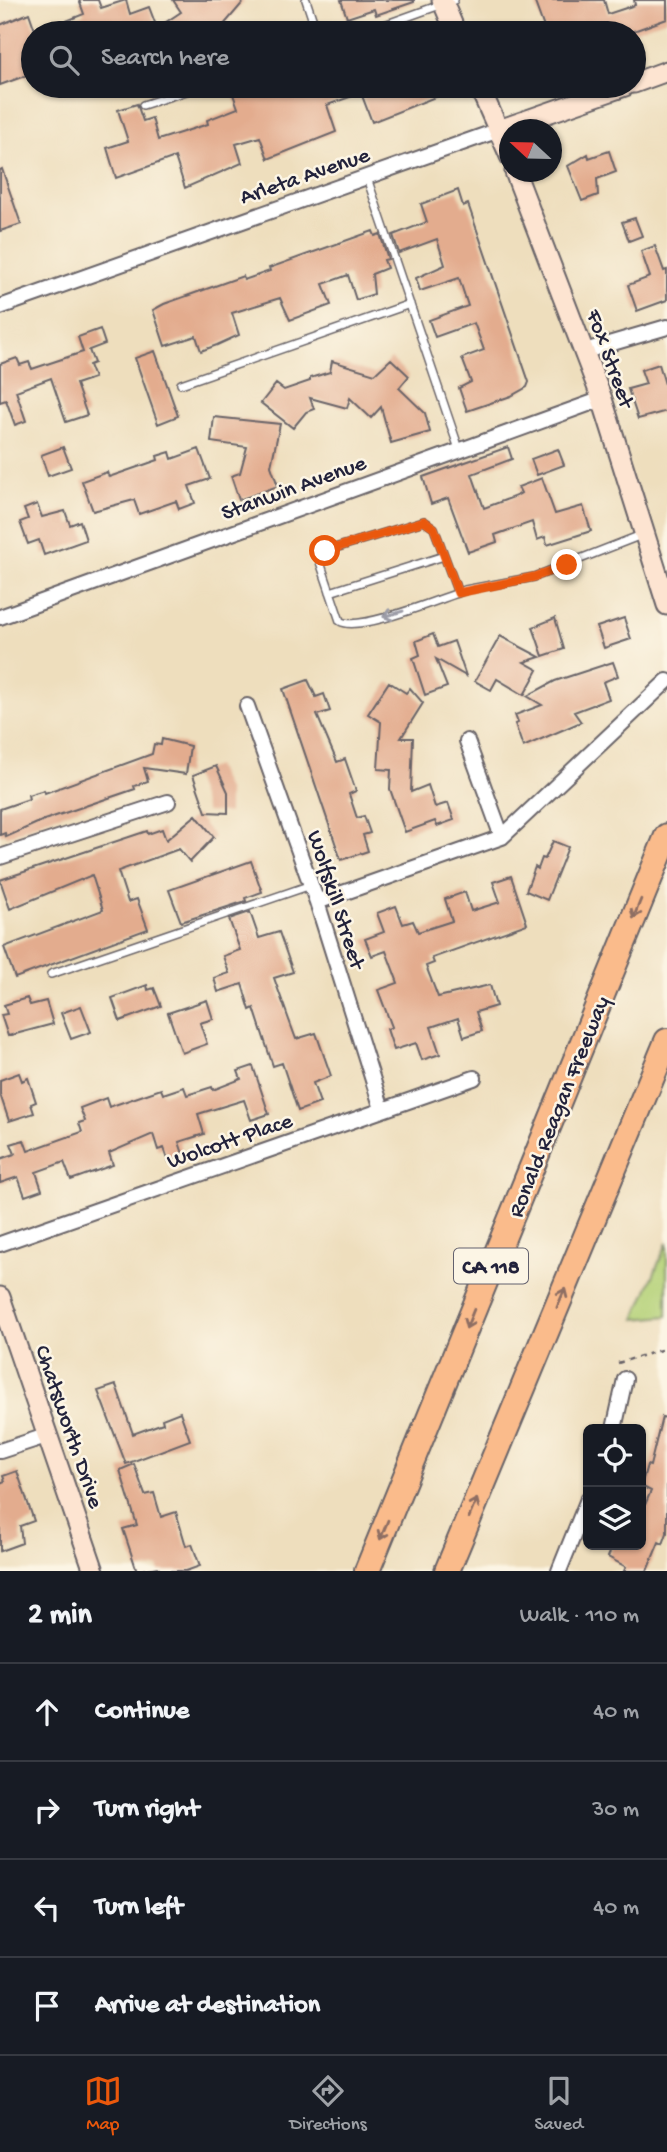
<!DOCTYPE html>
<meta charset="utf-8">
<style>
:root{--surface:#171b24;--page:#20242c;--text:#f1f3f6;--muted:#9ea1a6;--line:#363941;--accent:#ea580c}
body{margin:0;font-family:"Gochi Hand",sans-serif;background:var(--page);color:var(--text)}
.controls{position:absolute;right:21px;bottom:21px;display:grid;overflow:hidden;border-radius:10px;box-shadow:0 2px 5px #0004}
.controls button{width:63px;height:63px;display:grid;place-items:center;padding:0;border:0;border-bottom:2px solid var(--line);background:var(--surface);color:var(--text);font:35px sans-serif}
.compass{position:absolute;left:499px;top:119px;width:63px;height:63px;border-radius:50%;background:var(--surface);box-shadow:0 2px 5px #0004;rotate:292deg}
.stop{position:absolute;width:21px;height:21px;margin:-16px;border:5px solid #ea580c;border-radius:50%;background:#fff}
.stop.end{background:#ea580c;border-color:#fff;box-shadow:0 2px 7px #0008}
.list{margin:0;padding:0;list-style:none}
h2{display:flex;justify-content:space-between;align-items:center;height:91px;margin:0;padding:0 28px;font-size:30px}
h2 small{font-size:23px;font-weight:400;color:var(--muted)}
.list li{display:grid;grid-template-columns:46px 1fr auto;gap:21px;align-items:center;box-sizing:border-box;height:98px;padding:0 28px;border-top:2px solid var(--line)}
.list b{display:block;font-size:26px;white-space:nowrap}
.list em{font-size:23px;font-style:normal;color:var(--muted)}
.icon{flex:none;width:38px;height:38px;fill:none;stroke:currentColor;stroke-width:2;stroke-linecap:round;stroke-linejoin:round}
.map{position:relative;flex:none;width:667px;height:1571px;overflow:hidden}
.search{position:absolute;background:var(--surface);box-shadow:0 2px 5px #0004;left:21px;right:21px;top:21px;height:77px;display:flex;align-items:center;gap:18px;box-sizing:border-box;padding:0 24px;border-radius:38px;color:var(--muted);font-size:26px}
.sheet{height:483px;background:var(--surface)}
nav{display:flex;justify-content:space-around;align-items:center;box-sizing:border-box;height:98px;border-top:2px solid var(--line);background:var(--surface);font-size:19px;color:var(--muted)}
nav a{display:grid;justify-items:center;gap:4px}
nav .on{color:var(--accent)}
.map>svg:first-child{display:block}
.green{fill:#b4d177;stroke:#6b7a59;stroke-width:2}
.building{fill:#e3ac8e}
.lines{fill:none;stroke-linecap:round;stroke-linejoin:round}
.service-casing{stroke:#696468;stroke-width:10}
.minor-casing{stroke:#696468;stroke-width:18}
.secondary-casing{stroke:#696468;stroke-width:23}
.motorway-casing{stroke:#696468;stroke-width:28}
.path{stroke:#696468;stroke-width:2.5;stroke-dasharray:5 5;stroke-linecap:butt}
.service{stroke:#fff;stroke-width:7}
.minor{stroke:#fff;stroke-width:14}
.secondary{stroke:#fde4d1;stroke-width:19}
.motorway{stroke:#fabb8b;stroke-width:24}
.oneway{stroke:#9c9ca7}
.oneway2{stroke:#8e6e63}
.route{stroke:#ea580c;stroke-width:9}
.labels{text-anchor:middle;stroke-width:5;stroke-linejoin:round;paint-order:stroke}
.shield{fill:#fcf5e5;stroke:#63616e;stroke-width:2}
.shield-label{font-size:21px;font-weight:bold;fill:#22223b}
.street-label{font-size:23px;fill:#22223b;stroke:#fcf5e5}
</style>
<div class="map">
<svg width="667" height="1571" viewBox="0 0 667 1571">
<rect width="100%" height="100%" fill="#fcf5e5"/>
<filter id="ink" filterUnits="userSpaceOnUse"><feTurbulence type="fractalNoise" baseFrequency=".0143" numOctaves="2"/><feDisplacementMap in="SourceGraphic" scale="14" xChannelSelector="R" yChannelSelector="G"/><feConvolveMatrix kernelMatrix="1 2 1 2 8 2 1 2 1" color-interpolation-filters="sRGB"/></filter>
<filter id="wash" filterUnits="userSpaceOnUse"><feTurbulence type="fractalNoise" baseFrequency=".00686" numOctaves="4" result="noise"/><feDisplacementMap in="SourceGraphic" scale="28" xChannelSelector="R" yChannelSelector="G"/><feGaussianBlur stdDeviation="1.57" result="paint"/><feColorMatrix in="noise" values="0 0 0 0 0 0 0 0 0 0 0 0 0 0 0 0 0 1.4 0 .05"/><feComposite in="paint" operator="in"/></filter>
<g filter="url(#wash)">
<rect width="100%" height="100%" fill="#eedebd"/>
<path class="green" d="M667 1243V1316L635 1319Z"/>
<g id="blocks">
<path class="building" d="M79 0H98L101 8 126 0 130 14 149 7 157 28 181 12 173 0H245L217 33H33V73L0 85V25L29 13 36 33 84 14Z
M341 0H414V2L376 15 374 9 347 18Z
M534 0H604L608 14 635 5 634 0H667V19L628 33H546Z
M230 86H434L438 96 372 122 361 93 327 105 336 132 268 159 260 137 236 144 242 163 185 188 175 157 116 178 107 148 128 141 118 110 137 104 143 121 152 118 158 140 208 124 207 120 238 108Z
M609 151 616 172 597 179 598 195 582 201 568 166 588 154 589 158Z
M2 169 21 224 0 231V170Z
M458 190 463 206 468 204 529 382 527 387 511 396 467 411 459 388 471 382 462 358 484 350 474 323 435 337 429 320 468 306 459 278 420 291 416 278 445 265 437 239 399 253 393 235 427 222 421 204Z
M635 218 642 236 629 241 622 222Z
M373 231 375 236 380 234 388 259 384 260 387 268 372 274 374 294 356 300 348 275 323 284 331 305 290 320 280 298 232 313 239 335 217 345 201 351 196 336 165 346 153 310 164 304 243 276 244 280 270 271 269 268Z
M655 246 664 271 667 270V300L637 311 628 285 650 277 641 251Z
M100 329 105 344 89 350 94 363 89 365 94 378 76 384 87 415 66 422 51 378 16 391 26 421 15 425 6 400 0 402V364L17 358 20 365 29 362 32 369 83 352 78 337Z
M155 351 178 416 158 424 135 358Z
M391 359 409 376 399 388 425 413 430 432 391 443 381 407 371 418 350 398 347 408 310 398 314 409 306 412 293 428 261 403 276 384 284 390 310 381V378L330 372 332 361 375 374Z
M659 364 667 391V411L638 419 628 389 646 384 641 370Z
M214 417 280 424 271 466 278 486 239 500 231 476 240 473 247 447 211 442Z
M63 447 71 468 48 476 41 455Z
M508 447 512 459 472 474 484 508 516 496 521 493 518 487 542 478 555 514 583 506 591 531 547 545 545 537 537 540 532 522 495 535 497 542 468 552 448 498 431 504 423 477Z
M199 449 210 479 189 486 195 503 179 509 176 501 139 514 134 500 93 511 82 481 107 472 109 477 158 460 157 456 170 452 172 459Z
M558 449 564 465 537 475 531 459Z
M37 504 42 517 65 511 70 525 80 521 86 540 44 555 39 540 28 544 20 522 28 519 24 509Z
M555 618 564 649 543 656 533 627Z
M624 618 631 639 604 648 597 627Z
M433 634 438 647 454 641 466 676 436 659 447 687 425 695 413 658 420 655 416 641Z
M500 636 540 657 524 662 538 670 524 695 497 679 491 690 475 681Z
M613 662 618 676 603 682 609 699 574 712 581 722 523 747 515 724 518 723 515 715 542 705 527 696 555 681Z
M308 680 316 697 324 694 330 711 317 715 337 762 345 759 356 791 349 794 357 818 364 816 370 833 363 835 368 851 341 860 283 689Z
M389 682 406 693 410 688 423 703 401 738H413L411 792 428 785 435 807 448 803 454 820 437 826 435 821 405 832 390 789 391 770 378 769 381 722 368 714Z
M162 739 190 746 186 774 144 768 148 781 134 786 135 789 44 820 6 837 5 833 0 835V809L29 799 28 795 44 790 45 793 152 754 154 744 161 745Z
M216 766 228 792V813L206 812 193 775Z
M196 815 214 837 190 862 179 849 118 871 128 902 137 899 148 929 15 978 4 947 103 910 92 875 10 909 0 880 147 831 148 834 162 829 166 840Z
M553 841 568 847 547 900 526 891 535 867 538 869 542 858 545 859Z
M251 861 262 892 245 898 246 901 181 922 169 890Z
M511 876 527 924 432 958 434 963 426 966 438 997 490 985 496 1006 476 1012 482 1031 464 1037 458 1018 431 1027 440 1054 422 1060 416 1043 394 1050 387 1029 392 1027 378 990 398 983 386 951 372 956 365 939 384 932 377 913 396 906 403 924 413 921 418 932 452 921 445 899 465 892 471 911 500 902 493 882Z
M250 912 259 938 279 932 293 972 274 978 289 1020 296 1039 316 1033 331 1076 313 1083 320 1103 298 1111 282 1063 273 1066 254 1008 250 1010 242 984 218 992 214 978 229 973 223 956 240 950 229 919Z
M147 985 148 990 154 988 161 1006 120 1021 112 998Z
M27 998 30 1005 46 1001 53 1024 8 1036 1 1015 7 1014 4 1005Z
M207 1000 213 1019 200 1023 207 1044 182 1053 168 1013Z
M81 1006 91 1032 71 1039 61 1013Z
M253 1066 269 1114 251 1120 244 1100 198 1114 204 1134 179 1142 184 1157 169 1162 164 1148 158 1150 153 1134 109 1153 113 1165 71 1180 64 1162 36 1172 42 1190 25 1196 18 1177 0 1183V1159L15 1154 11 1144 24 1140 28 1151 82 1132 79 1123 85 1121 80 1108 106 1098 109 1107 161 1089 163 1094 184 1087 187 1095 212 1087 213 1090 241 1079 238 1071Z
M19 1073 22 1081 28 1078 36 1102 31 1104 34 1113 9 1121 0 1094V1080Z
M116 1385 133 1434 163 1423 162 1419 180 1412 190 1440 126 1464 98 1391Z
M662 1417 667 1418V1533L663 1544 659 1542 647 1571H624L626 1567 608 1557 613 1545H641V1514L651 1491 641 1486 647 1465 650 1466Z
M134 1464 145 1495 154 1493 161 1517 176 1512 186 1546 192 1544 200 1566 186 1571H160L158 1567 137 1571 123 1529 137 1525 120 1470Z
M17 1471 34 1521 20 1526 22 1543 0 1551V1483L5 1481 3 1476Z"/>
</g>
</g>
<g filter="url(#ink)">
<use href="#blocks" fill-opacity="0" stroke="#696468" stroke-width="2"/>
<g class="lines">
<defs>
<path id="service" d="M306 0 317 33
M362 33 454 0
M143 105 202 86
M367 178 459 449
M181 384 410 304
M330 592 444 556
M458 593 434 528 424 521 325 551 320 562 340 621C357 633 437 600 458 593L465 590 534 577 644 534
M51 974 311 885"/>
<path id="minor" d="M0 307 499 130
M585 351 667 327
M0 617 602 399
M247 706 317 902 382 1109
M467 741 502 837
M0 857 168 802
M317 902 502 837 667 681
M0 1244 474 1078
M614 1429 625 1379
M0 1451 49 1435
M559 1571 588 1499"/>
<path id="secondary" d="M442 0 456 33
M634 83 667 71
M479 86 510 156
M499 130 625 86
M515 172 602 399 667 605
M0 1297 94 1571"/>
<path id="motorway" d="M367 1571 667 836
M447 1571 667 1041"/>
</defs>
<use href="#service" class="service-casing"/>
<use href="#minor" class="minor-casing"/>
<use href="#secondary" class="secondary-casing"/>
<use href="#motorway" class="motorway-casing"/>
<path class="path" d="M618 1363 667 1348"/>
<use href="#service" class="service"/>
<use href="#minor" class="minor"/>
<use href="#secondary" class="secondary"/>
<use href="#motorway" class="motorway"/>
</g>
<defs><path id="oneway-shaft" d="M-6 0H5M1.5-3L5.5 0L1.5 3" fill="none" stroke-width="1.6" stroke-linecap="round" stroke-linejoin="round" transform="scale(1.75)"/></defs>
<use class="oneway" href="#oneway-shaft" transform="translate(393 614) rotate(164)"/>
<g class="oneway2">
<use href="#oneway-shaft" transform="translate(637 909) rotate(112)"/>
<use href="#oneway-shaft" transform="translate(561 1298) rotate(-67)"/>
<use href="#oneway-shaft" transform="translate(470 1319) rotate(112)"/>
<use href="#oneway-shaft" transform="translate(473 1508) rotate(-67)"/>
<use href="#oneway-shaft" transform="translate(384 1530) rotate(112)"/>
</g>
</g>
<g class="lines" filter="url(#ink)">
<path class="route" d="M325 551 424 521 434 528 458 593 534 577 567 565"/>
</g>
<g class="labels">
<rect class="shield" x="454" y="1248.5" width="74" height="35" rx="5"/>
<g class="shield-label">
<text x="491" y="1273">CA 118</text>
</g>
<g class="street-label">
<text transform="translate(304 174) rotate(-19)" y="8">Arleta Avenue</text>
<text transform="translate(612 358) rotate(70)" y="8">Fox Street</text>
<text transform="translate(293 486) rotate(-20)" y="8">Stanwin Avenue</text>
<text transform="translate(338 899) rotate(72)" y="8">Wolfskill Street</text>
<text transform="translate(557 1106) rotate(-68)" y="8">Ronald Reagan Freeway</text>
<text transform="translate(229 1139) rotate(-19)" y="8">Wolcott Place</text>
<text transform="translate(71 1426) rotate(71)" y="8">Chatsworth Drive</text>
</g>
</g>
</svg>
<div class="controls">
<button><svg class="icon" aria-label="locate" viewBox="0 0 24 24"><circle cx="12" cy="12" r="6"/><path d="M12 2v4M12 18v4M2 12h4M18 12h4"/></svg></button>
<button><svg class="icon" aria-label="layers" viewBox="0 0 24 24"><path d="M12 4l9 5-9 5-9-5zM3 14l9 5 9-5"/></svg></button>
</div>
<svg class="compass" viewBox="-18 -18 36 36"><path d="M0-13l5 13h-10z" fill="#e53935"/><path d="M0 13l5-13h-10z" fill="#9ea1a6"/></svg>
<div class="stop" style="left:325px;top:551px"></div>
<div class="stop end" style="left:567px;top:565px"></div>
<div class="search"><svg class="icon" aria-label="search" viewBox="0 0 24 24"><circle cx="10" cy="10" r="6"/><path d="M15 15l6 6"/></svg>Search here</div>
</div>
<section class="sheet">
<h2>2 min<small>Walk · 110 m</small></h2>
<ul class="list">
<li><svg class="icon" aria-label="ahead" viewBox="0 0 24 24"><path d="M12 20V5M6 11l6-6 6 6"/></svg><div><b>Continue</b></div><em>40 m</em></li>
<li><svg class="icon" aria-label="right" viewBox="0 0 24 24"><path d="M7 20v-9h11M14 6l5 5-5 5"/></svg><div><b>Turn right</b></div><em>30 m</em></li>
<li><svg class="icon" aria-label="left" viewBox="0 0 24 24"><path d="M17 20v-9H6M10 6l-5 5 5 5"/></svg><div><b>Turn left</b></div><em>40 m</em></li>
<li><svg class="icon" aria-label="arrive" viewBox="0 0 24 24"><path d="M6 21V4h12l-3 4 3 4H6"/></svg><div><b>Arrive at destination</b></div></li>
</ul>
</section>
<nav>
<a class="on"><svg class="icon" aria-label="map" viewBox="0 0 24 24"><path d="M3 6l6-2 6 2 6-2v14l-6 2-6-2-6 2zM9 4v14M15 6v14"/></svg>Map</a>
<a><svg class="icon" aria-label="directions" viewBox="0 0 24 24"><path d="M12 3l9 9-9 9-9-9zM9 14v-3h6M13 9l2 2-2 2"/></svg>Directions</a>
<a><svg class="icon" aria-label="saved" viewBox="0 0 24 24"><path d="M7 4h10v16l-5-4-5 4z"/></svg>Saved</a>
</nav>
